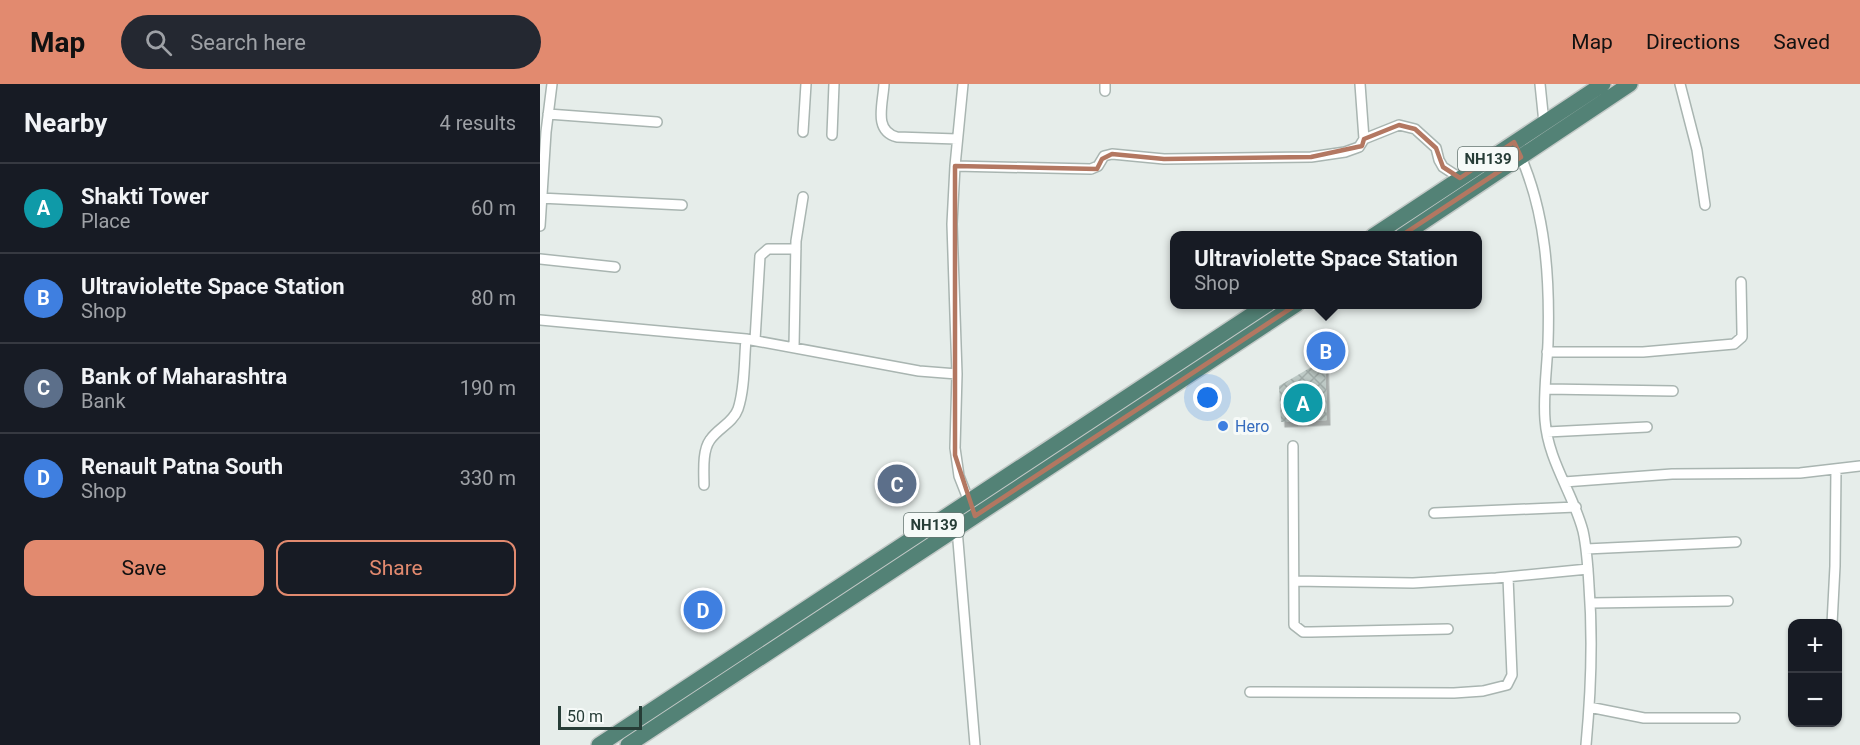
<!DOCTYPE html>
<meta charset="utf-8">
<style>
:root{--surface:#171b24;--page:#242831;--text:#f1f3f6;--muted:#9ea1a6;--line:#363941;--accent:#e28a6f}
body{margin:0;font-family:Roboto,sans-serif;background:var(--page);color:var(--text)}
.controls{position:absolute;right:18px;bottom:18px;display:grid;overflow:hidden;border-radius:12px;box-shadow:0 2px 4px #0004}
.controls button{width:54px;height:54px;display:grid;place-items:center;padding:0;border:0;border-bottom:2px solid var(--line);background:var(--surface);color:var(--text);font:30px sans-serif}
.scale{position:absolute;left:18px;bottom:15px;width:84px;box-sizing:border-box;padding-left:6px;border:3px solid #273d37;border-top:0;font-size:16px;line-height:21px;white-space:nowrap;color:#273d37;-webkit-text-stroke:4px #f6faf8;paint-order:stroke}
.you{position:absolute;left:668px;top:314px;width:21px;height:21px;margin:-15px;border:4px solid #fff;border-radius:50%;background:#1a73e8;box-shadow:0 0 0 9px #1a73e833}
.badge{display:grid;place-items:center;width:39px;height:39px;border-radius:50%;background:var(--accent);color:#fff;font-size:20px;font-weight:700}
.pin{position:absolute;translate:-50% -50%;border:3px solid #fff;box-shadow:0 2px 6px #0006}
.popup{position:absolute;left:630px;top:147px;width:312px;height:78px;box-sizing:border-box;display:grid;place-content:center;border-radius:12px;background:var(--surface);filter:drop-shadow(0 2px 4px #0005);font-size:20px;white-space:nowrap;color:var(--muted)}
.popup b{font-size:22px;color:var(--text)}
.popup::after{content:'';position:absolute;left:50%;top:100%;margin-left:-12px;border:12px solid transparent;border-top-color:var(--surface)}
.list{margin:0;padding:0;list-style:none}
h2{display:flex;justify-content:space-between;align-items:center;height:78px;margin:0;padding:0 24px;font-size:26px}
h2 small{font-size:20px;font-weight:400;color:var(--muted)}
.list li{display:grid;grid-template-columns:39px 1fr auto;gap:18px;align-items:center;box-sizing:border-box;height:90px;padding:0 24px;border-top:2px solid var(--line)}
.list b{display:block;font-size:22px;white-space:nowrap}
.list p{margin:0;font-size:20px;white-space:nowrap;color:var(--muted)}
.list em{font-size:20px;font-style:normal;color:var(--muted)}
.actions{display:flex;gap:12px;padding:18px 24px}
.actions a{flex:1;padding:14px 0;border:2px solid var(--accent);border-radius:12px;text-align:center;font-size:21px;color:var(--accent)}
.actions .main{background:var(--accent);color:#111}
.icon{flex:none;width:33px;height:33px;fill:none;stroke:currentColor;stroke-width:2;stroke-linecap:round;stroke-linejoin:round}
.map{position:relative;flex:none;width:1320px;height:661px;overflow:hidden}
header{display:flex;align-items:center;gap:36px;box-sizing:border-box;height:84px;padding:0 30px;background:var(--accent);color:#111}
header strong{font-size:28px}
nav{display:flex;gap:33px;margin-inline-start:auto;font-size:21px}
.search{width:420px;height:54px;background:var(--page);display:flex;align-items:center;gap:15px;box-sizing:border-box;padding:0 21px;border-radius:33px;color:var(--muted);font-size:22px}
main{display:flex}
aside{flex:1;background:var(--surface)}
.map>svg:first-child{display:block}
.building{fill:url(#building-cross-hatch);filter:url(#shadow)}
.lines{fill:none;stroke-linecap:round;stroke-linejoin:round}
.minor-casing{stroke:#a9b5b1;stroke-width:12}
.trunk-casing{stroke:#c3c9c7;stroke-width:18}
.minor{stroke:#fff;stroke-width:9}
.trunk{stroke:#538276;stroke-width:15}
.marked{fill:none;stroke:#b37761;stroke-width:4.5;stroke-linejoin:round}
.shop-dot{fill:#3f7fe0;stroke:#f6faf8;stroke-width:2}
.labels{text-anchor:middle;stroke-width:6;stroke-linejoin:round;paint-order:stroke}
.shield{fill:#f6faf8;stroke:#657671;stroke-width:1.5}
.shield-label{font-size:15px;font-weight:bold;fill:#273d37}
.shop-label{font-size:16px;fill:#366cbe;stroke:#f6faf8;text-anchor:start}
</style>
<header>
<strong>Map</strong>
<div class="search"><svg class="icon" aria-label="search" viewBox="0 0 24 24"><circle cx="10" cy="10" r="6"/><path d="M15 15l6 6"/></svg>Search here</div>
<nav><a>Map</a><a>Directions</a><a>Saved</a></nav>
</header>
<main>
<aside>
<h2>Nearby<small>4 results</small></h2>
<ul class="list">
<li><span class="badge" style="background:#0f9aa8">A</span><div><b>Shakti Tower</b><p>Place</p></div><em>60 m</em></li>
<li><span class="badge" style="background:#3f7fe0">B</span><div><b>Ultraviolette Space Station</b><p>Shop</p></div><em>80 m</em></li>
<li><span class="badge" style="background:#5c6f8a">C</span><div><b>Bank of Maharashtra</b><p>Bank</p></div><em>190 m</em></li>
<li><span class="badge" style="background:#3f7fe0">D</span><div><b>Renault Patna South</b><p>Shop</p></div><em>330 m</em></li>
</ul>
<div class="actions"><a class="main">Save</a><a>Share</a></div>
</aside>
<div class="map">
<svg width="1320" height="661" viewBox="0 0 1320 661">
<defs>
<pattern id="building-cross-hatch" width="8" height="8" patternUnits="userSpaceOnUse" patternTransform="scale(1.5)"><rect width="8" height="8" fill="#becac6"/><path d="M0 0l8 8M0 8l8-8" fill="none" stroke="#a3aeab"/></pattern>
<filter id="shadow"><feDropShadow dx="3.5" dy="5.5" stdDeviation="0" flood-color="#0004"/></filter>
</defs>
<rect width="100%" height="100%" fill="#e6edea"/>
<path class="building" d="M785 275 787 336 741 338 739 302Z"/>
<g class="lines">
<defs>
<path id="minor" d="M344 0C343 20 333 47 357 53L417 55
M423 0 415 82 412 140 417 290 415 364 419 392 430 420
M1000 0 1004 39
M1140 0 1157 66 1165 121
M565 7V0
M8 30 117 38
M263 48 266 0
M292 51 294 0
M824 55 859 41 875 45 896 64 899 76 903 83 920 94
M980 71C1006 129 1010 196 1008 259 1007 284 1003 311 1005 336 1008 377 1033 409 1043 447 1047 465 1048 484 1049 502 1053 555 1051 608 1046 661
M415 82 551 85 558 82 564 72 572 70 624 75 771 73 805 68 819 63 824 55 820 0
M0 114 142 121
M0 142 6 48 12 0
M0 175 75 183
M0 236 206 255 379 287 417 290
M215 256 220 172 228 165H256
M254 263 256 157 263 113
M1007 268H1103L1194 260 1202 253V247L1201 198
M1006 305 1133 307
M1007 348 1107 343
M753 362 754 541 763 548H771L908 545
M1024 398 1132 390 1260 389 1320 382
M164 401C164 388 162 367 170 356 178 344 193 339 198 325 205 304 204 277 206 255
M894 429 1036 423
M417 445 435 661
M1046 465 1196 458
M754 497 873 499 956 494 1048 485
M1051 519 1188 517
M1292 540 1295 482 1296 385
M710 608 914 609 943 607 967 601 972 591 968 493
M1049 623 1104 634H1195"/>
<path id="trunk" d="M833 152 1063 0
M862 152 1090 0
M59 661 728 220
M88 661 757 220"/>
</defs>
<use href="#minor" class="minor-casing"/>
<use href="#trunk" class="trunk-casing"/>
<use href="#minor" class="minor"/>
<use href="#trunk" class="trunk"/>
</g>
<path class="marked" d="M859 41 875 45 896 64 903 83 920 94 974 58 981 73 435 432 415 371V82L557 85 562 75 572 70 624 75 771 73 822 62 824 55Z"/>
<circle class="shop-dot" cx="683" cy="342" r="6"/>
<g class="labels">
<g class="shield">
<rect x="918" y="63" width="60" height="24" rx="4.5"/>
<rect x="364" y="429" width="60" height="24" rx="4.5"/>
</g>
<g class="shield-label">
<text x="948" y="80">NH139</text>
<text x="394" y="446">NH139</text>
</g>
<g class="shop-label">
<text x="695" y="348">Hero</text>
</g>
</g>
</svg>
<div class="controls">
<button>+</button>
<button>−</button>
</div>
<div class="scale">50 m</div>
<div class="you"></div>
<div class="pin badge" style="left:763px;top:319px;background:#0f9aa8">A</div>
<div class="pin badge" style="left:786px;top:267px;background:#3f7fe0">B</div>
<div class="popup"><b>Ultraviolette Space Station</b>Shop</div>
<div class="pin badge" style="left:357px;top:400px;background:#5c6f8a">C</div>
<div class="pin badge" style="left:163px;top:526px;background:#3f7fe0">D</div>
</div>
</main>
